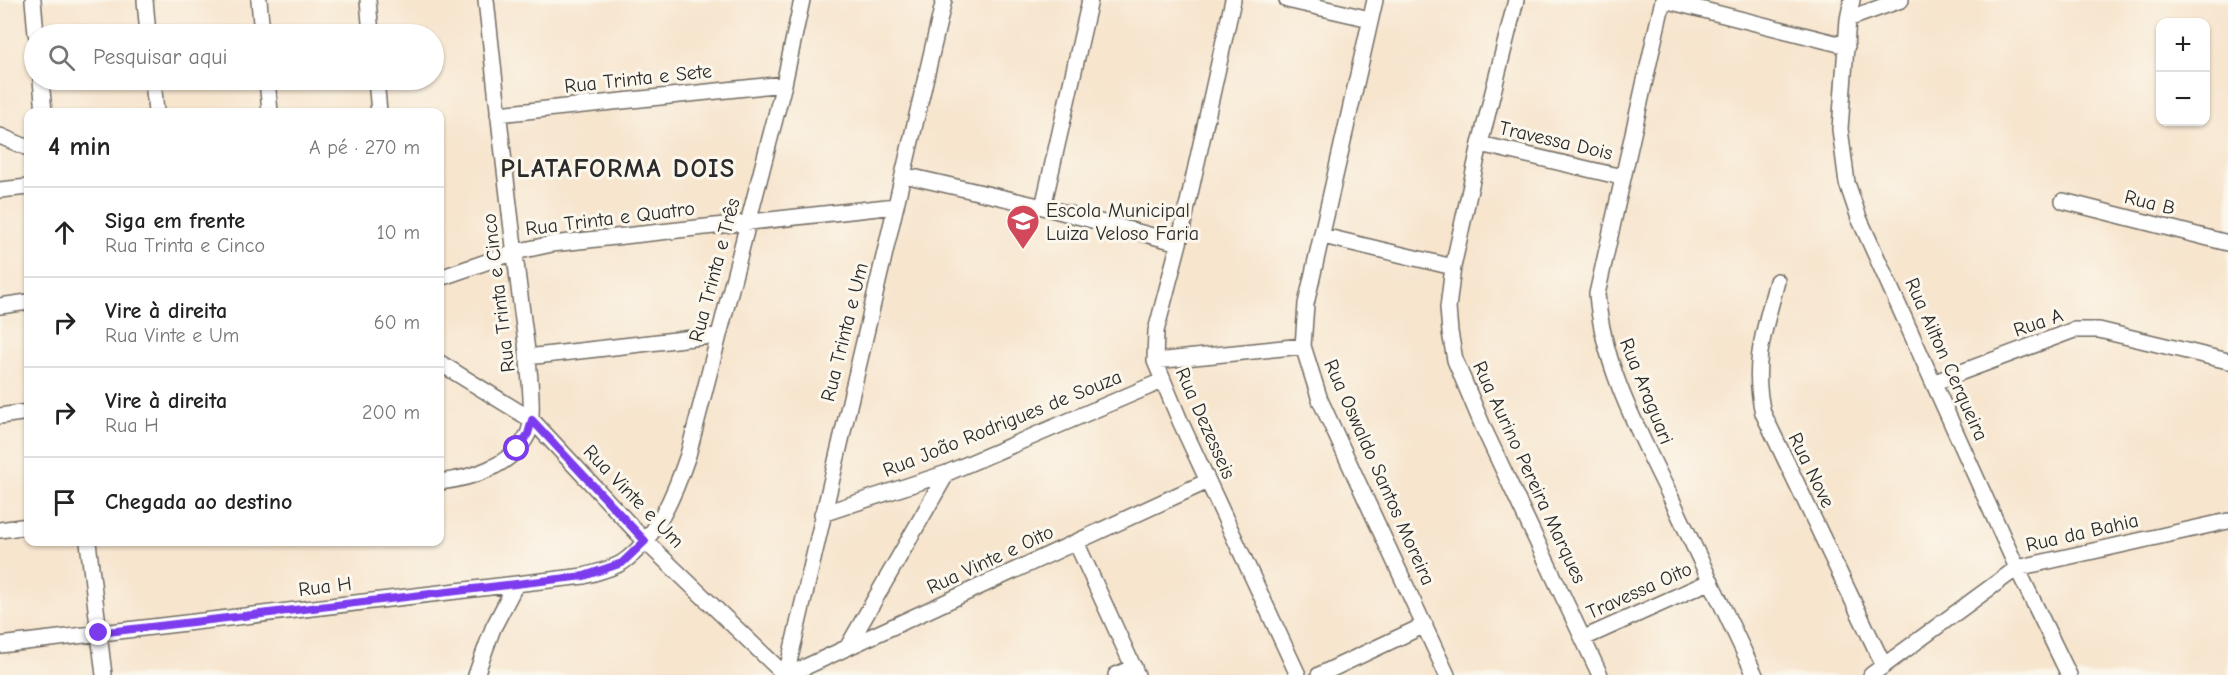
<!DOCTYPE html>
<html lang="pt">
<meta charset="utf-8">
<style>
:root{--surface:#fff;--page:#f6f6f6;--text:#222;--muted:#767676;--line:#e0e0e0}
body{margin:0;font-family:"Comic Neue",sans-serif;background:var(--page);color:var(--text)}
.controls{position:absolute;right:18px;top:18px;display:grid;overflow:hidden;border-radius:12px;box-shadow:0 2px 4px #0004}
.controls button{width:54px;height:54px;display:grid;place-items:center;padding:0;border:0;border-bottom:2px solid var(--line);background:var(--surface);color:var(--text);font:30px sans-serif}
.stop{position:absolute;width:18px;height:18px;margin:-14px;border:4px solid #7c3aed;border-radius:50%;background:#fff}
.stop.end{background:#7c3aed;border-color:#fff;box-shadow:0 2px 6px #0008}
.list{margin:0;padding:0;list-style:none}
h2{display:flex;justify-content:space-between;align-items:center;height:78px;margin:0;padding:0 24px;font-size:26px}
h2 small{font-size:20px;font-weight:400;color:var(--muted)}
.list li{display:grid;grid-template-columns:39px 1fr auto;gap:18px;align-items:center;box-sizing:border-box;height:90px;padding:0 24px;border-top:2px solid var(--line)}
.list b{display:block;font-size:22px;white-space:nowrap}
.list p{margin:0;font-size:20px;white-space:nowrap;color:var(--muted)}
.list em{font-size:20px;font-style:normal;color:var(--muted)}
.icon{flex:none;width:33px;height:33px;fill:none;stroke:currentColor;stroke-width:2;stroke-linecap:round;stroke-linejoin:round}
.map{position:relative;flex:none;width:2228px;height:675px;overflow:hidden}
.search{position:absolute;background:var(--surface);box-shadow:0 2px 4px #0004;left:24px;top:24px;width:420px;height:66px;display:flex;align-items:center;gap:15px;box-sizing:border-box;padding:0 21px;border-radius:33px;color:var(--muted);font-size:22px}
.panel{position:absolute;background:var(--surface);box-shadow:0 2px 4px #0004;left:24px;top:108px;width:420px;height:438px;border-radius:12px}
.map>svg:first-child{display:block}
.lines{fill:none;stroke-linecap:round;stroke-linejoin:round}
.street-casing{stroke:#726c64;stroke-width:18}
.street{stroke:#fff;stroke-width:15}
.route{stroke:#7c3aed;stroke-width:8}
.labels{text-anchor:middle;stroke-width:6;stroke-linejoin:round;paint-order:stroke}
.street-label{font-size:20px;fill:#2b2b2b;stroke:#fbf7ec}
.poi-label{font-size:20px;fill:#2b2b2b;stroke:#fbf7ec;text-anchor:start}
.district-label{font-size:26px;font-weight:bold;letter-spacing:1.5px;fill:#2b2b2b;stroke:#fbf7ec}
</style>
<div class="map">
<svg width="2228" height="675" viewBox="0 0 2228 675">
<rect width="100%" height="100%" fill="#fbf7ec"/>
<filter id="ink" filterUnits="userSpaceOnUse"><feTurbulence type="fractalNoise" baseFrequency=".0167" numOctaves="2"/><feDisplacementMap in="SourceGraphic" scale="12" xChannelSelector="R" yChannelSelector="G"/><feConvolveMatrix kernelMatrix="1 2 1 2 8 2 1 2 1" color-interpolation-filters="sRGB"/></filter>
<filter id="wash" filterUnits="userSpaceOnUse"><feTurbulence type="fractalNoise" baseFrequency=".008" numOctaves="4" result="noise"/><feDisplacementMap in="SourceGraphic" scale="24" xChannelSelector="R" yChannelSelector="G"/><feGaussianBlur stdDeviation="1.35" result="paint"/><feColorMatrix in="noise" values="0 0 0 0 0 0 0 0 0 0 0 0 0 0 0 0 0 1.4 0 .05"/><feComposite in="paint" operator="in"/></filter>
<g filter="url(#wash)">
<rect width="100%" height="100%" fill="#f7e5ce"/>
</g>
<g filter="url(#ink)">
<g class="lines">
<defs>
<path id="street" d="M33 0 36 34
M145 0 148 34
M259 0 262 34
M368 0 371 34
M1233 0 1179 243 1156 331 1155 361 1180 421 1298 675
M1287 0 1370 19
M1375 0 1306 304 1303 346 1320 400 1447 675
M1516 0 1480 144 1453 267 1448 308 1450 332 1455 360 1484 429 1600 675
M1663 0 1597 294C1603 367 1639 432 1671 498 1699 557 1727 616 1755 675
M1664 0 1847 46
M1852 0 1848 19 1840 129 1847 183 1859 218 2017 568 2069 675
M1848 19 1901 0
M41 80 44 112
M153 80 156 112
M267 80 270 112
M376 80 379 112
M498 114 784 84
M0 136 28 148
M1480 144 1622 177
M904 175 1043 207 1179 243
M0 190 28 187
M2063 201 2228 243
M1043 207 1090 0
M1323 236 1453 267
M440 278 515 252 552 244 896 206
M1777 281C1765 329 1751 363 1763 413L1884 666
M0 306 28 302
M527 357 719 335
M1155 361 1303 346
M440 363 532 420 645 541 785 675
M1935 382 2074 330H2099L2228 361
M0 416 28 412
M440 482C472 478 512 466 528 434 537 415 525 336 522 312 509 208 497 104 486 0
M822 514 947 473 1162 381
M0 530 28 526
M88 542 104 675
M1076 542 1137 675
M1584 638 1711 581
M0 645 584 576C597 572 612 569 623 562 657 538 675 493 688 455L784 84 802 0
M847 648 947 473
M476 675 493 628 516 584
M786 675 944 0
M788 675 1208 481
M1116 675 1134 667
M1319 675 1425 625
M1871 675 2017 568 2228 521"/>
</defs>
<use href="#street" class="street-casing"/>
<use href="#street" class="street"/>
</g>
</g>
<g class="lines" filter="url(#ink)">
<path class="route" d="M99 633 584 576 622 563 645 541 532 420 528 434 517 449"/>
</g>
<defs>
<symbol id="school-pin" viewBox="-11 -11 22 30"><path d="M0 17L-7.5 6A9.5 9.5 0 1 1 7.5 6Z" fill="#d1495b" stroke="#fbf7ec"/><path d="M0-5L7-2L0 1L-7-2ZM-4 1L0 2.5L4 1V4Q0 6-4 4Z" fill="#fff"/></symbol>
</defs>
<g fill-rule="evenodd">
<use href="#school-pin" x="1004" y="202" width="38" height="52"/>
</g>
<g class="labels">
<g class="street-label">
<text transform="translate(638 78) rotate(-6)" y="7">Rua Trinta e Sete</text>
<text transform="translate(1556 140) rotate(13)" y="7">Travessa Dois</text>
<text transform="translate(2150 202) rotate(14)" y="7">Rua B</text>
<text transform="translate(610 218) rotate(-7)" y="7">Rua Trinta e Quatro</text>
<text transform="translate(714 270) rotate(-75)" y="7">Rua Trinta e Três</text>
<text transform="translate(498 293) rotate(-97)" y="7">Rua Trinta e Cinco</text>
<text transform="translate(2038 322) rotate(-19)" y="7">Rua A</text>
<text transform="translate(844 332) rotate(-76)" y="7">Rua Trinta e Um</text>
<text transform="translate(1947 359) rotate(66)" y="7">Rua Ailton Cerqueira</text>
<text transform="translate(1647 391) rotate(68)" y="7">Rua Araguari</text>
<text transform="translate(1002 423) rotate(-22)" y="7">Rua João Rodrigues de Souza</text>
<text transform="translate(1206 423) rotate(66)" y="7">Rua Dezesseis</text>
<text transform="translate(1812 470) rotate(64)" y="7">Rua Nove</text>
<text transform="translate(1380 472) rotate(66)" y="7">Rua Oswaldo Santos Moreira</text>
<text transform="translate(1530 472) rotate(65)" y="7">Rua Aurino Pereira Marques</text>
<text transform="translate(634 496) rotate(46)" y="7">Rua Vinte e Um</text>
<text transform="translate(2082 532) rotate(-13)" y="7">Rua da Bahia</text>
<text transform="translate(990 559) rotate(-25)" y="7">Rua Vinte e Oito</text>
<text transform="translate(325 586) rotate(-7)" y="7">Rua H</text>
<text transform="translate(1639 590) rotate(-24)" y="7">Travessa Oito</text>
</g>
<g class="poi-label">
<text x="1046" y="217">Escola Municipal<tspan x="1046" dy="23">Luiza Veloso Faria</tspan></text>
</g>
<g class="district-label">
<text x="618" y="177">PLATAFORMA DOIS</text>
</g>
</g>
</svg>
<div class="controls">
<button>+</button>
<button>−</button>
</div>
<div class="stop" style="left:517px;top:449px"></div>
<div class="stop end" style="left:99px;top:633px"></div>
<div class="search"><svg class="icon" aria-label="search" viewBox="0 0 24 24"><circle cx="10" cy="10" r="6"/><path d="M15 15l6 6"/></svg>Pesquisar aqui</div>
<section class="panel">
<h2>4 min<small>A pé · 270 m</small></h2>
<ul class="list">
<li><svg class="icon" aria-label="ahead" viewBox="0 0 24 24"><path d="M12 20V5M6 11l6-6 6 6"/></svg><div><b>Siga em frente</b><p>Rua Trinta e Cinco</p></div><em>10 m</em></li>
<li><svg class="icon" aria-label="right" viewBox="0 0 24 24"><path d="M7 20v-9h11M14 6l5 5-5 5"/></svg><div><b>Vire à direita</b><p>Rua Vinte e Um</p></div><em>60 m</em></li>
<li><svg class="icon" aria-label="right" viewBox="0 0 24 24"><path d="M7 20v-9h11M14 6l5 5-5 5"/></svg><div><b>Vire à direita</b><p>Rua H</p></div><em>200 m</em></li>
<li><svg class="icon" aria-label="arrive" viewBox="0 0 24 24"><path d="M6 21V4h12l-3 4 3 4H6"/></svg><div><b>Chegada ao destino</b></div></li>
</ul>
</section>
</div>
